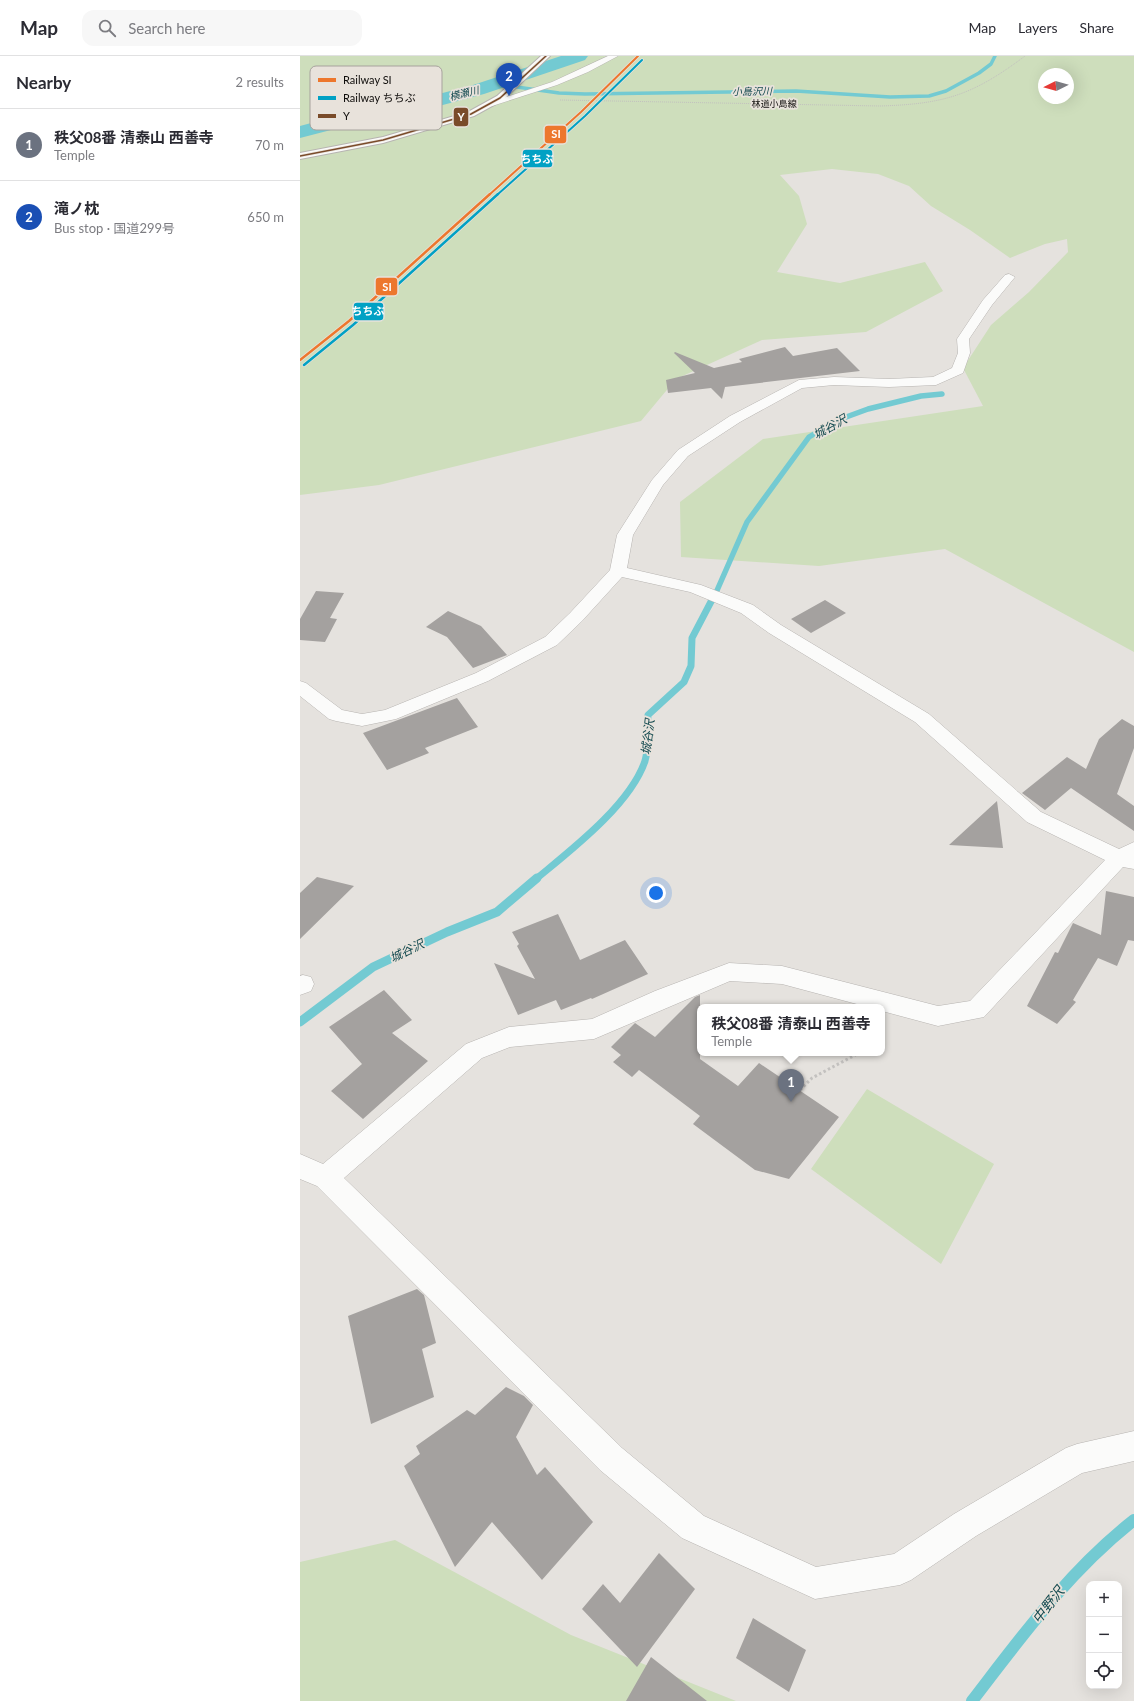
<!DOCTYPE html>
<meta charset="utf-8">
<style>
:root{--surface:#fff;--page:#f7f7f7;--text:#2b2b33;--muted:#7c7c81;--line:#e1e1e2;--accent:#7c3aed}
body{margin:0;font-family:Lato,"Noto Sans JP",sans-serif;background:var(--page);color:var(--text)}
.controls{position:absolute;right:12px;bottom:12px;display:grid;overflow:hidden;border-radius:8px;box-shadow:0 4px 16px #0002}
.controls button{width:36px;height:36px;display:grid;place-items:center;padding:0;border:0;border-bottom:1px solid var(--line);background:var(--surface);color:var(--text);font:20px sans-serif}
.compass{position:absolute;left:738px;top:12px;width:36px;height:36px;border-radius:50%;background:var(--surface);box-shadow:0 4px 16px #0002;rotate:265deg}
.you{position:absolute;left:356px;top:837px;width:14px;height:14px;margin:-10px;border:3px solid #fff;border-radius:50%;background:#1a73e8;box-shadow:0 0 0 6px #1a73e833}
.badge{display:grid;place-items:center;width:26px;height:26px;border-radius:50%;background:var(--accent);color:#fff;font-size:13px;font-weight:700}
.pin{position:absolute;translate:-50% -33px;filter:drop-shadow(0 1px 2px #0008)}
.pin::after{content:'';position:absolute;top:21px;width:14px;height:12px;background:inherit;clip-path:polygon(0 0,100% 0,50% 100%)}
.popup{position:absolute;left:397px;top:948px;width:188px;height:52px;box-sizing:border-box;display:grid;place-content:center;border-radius:8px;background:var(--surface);filter:drop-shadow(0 1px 3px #0005);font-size:13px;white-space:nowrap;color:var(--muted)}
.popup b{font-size:15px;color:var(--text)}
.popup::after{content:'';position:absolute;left:50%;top:100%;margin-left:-8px;border:8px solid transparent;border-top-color:var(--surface)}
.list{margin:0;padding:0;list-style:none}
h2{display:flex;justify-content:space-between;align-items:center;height:52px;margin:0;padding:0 16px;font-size:17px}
h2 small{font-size:13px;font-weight:400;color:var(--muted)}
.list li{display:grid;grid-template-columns:26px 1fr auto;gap:12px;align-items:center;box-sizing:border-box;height:72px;padding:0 16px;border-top:1px solid var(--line)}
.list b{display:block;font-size:15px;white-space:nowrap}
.list p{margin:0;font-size:13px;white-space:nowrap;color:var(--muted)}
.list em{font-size:13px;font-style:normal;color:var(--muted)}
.icon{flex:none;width:22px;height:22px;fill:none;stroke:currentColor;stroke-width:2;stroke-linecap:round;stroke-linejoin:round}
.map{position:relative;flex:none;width:834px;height:1645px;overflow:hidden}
header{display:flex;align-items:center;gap:24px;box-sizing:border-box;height:56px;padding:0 20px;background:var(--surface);border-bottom:1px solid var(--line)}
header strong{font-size:19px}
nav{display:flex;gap:22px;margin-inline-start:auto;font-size:14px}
.search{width:280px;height:36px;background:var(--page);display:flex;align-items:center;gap:10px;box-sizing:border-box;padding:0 14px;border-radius:12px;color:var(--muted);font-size:15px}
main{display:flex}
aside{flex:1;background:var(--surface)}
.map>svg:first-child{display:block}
.green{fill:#cedebc;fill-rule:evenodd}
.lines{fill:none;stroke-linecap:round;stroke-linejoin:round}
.stream-far4{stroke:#73cad2;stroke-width:3.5}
.stream-far3{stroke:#73cad2;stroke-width:5.5}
.stream-far2{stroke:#73cad2;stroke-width:7}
.stream-far1{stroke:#73cad2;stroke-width:9}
.stream{stroke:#73cad2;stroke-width:12}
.river{fill:#73cad2;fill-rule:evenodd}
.building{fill:#a4a19f}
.minor-casing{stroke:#b7b4b1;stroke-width:1}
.trunk-casing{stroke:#b7b4b1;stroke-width:2}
.path-far1{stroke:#c3c1bf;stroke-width:1;stroke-dasharray:1 1;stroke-linecap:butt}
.path{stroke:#c3c1bf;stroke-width:3;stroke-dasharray:2.5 2.5;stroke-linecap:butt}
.minor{fill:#fbfbfa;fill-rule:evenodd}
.trunk{fill:#fbfbfa;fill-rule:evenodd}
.bus-1-casing{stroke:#e8e2db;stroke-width:3}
.bus-1{stroke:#7a4b2a;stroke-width:1.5}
.rail-1-far1-casing{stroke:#e8e2db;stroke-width:3.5}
.rail-1-casing{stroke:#e8e2db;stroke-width:4}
.rail-2-far1-casing{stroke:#e8e2db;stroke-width:3.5}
.rail-2-casing{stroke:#e8e2db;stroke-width:4}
.rail-1-far1{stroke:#ed772d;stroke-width:2}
.rail-1{stroke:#ed772d;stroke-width:2.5}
.rail-2-far1{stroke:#01a1c4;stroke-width:2}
.rail-2{stroke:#01a1c4;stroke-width:2.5}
.labels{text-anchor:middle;stroke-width:3.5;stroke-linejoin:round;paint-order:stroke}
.far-street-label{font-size:9px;fill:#0f0d0b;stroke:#e8e2db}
.far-water-label{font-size:10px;font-style:italic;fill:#144a50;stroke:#e8e2db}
.water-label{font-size:12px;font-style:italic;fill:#144a50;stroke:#e8e2db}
.near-water-label{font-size:14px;font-style:italic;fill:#144a50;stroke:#e8e2db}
.key{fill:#e8e2db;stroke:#a7a29d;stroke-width:1}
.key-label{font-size:11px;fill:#0f0d0b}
.line-badge{stroke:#e8e2db;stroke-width:1.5}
.badge-label{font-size:11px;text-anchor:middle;font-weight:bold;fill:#fff}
</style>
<header>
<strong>Map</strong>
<div class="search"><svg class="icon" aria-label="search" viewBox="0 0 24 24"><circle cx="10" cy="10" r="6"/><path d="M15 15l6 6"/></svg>Search here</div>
<nav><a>Map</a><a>Layers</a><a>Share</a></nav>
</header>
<main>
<aside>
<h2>Nearby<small>2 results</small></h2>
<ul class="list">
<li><span class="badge" style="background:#6b7280">1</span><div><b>秩父08番 清泰山 西善寺</b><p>Temple</p></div><em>70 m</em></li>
<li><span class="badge" style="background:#1a4fb4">2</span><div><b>滝ノ枕</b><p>Bus stop · 国道299号</p></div><em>650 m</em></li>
</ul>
</aside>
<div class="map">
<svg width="834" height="1645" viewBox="0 0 834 1645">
<rect width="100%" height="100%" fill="#e5e2de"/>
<path class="green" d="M0 0H834V596L645 493 519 510 381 501 380 446 463 383 683 350 663 312 691 269 729 236 768 196 767 183 745 188 710 202 670 174 631 150 609 130 578 118 532 113 480 119 499 140 507 168 477 216 540 227 625 206 643 235 566 276 462 284 376 323 341 365 79 429 0 439ZM744 18H768V42H744Z
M567 1033 694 1108 641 1208 511 1113Z
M95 1484 271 1579 436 1645H0V1506Z"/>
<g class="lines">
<path class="stream-far4" d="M195 28 259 37 285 38 496 35 590 41 629 40 646 35 679 17 691 8 695 0"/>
<path class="stream-far3" d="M415 539 447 466 509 381 538 364 568 353 621 340 642 338"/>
<path class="stream-far2" d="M236 823C271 794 330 749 345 705 349 692 347 673 348 659L384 626 391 610 392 582 415 538"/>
<path class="stream-far1" d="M0 966 73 911 147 876 197 856 237 822"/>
<path class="stream" d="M672 1645C722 1580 769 1515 834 1464"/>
<path class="river" d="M261 0H288L285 4 184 38 124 54 54 68 0 82V70L52 56 123 42 170 30Z"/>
</g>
<path class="building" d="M485 291 493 300 537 292 560 315 425 331 422 343 411 332 368 337 366 324 395 317 374 297 375 296 414 312 442 306 439 303Z
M16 535 44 537 30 562 37 563 25 586 0 584V563Z
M525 544 546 557 511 577 491 563Z
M148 555 181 570 207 599 173 612 147 581 126 571Z
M157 642 178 671 125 692 129 697 87 714 63 677Z
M822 663 834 670V692L817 738 834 750V775L771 732 745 754 722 737 767 701 786 713 799 683Z
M697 745 703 792 649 789Z
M17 821 54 830 0 883V837Z
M806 835 834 841V885L828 884 817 910 798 902 773 944 776 946 757 968 727 950 755 896 758 897 773 867 801 879Z
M258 858 280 904 325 884 348 918 292 943 291 942 261 954 256 944 218 959 194 907 235 923 217 890 219 888 212 876Z
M84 934 112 964 92 977 128 1005 63 1063 31 1035 62 1008 29 971Z
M400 939V1003L438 1030 459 1007 539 1061 489 1123 455 1114 393 1068 400 1060 339 1014 332 1021 313 1006 321 999 311 991 335 967 355 981 395 941Z
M117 1233 124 1239 136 1287 122 1293 134 1341 71 1368 48 1260Z
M206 1331 224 1340 233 1349 216 1381 237 1419 245 1411 293 1466 242 1524 192 1466 155 1511 104 1410 120 1398 116 1390 167 1354 175 1359Z
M359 1497 395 1533 337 1611 282 1553 303 1528 320 1547Z
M453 1562 506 1594 489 1636 436 1602Z
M351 1601 407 1645H326Z"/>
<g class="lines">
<defs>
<path id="minor" d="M308 0H318L288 16 257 29 192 50 188 47 252 26Z
M709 218 715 221 692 249 669 283 670 297 663 317 636 329 589 331 534 329 502 332 440 366 388 400 363 429 333 479 327 512 401 529 453 549 481 569 629 658 741 756 819 793 834 786V813L823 811 684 961 638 970 582 955V951H568L482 928 430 925 294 983 210 991 182 1002 44 1122 322 1392 404 1460 516 1511 594 1498 654 1458 766 1392 777 1388 834 1375V1405L782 1417 676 1480 611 1524 600 1529 515 1543 382 1482 300 1414 17 1130 0 1123V1098L23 1108 166 988 209 971 292 963 355 935 429 907 482 910 638 950 670 945 805 804 727 766 615 666 469 577 441 557 390 536 322 521 282 565 257 589 188 625 96 663 62 670 36 665 29 663 0 640V625L6 627 42 654 62 658 85 654 176 617 245 581 270 557 310 514 317 479 352 424 378 394 430 360 499 324 534 321 589 323 633 321 652 312 658 297 657 283 683 244 705 219Z
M3 919 11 921 14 928 11 935 0 939V920Z"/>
<path id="trunk" d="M241 0H250L203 44 174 60 83 87 0 103V97L83 81 168 56 197 40Z"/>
</defs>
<use href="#minor" class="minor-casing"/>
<use href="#trunk" class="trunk-casing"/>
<path class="path-far1" d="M260 44 580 50C645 48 673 39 725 0"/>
<path class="path" d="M500 1034 512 1022 559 997"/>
<use href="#minor" class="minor"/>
<use href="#trunk" class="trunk"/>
<defs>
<path id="bus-1" d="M0 100 83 84 171 58 200 42 246 0"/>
</defs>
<use href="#bus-1" class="bus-1-casing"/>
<use href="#bus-1" class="bus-1"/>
<defs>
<path id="rail-1-far1" d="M189 139 281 56 338 0"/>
<path id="rail-1" d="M0 304 49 265 190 138"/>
<path id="rail-2-far1" d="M197 139 285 60 342 4"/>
<path id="rail-2" d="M4 309 53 269 198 138"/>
</defs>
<use href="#rail-1-far1" class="rail-1-far1-casing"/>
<use href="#rail-1" class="rail-1-casing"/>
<use href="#rail-2-far1" class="rail-2-far1-casing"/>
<use href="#rail-2" class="rail-2-casing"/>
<use href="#rail-1-far1" class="rail-1-far1"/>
<use href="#rail-1" class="rail-1"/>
<use href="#rail-2-far1" class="rail-2-far1"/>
<use href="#rail-2" class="rail-2"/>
</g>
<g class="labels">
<g class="far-street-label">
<text x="474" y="51">林道小島線</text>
</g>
<g class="far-water-label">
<text transform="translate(452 35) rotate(-1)" y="4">小島沢川</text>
<text transform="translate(164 37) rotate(-14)" y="4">横瀬川</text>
</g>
<g class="water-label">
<text transform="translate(530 371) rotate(-29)" y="4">城谷沢</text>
<text transform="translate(348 681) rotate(-83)" y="4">城谷沢</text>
<text transform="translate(107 895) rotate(-26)" y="4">城谷沢</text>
</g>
<g class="near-water-label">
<text transform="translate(748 1549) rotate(-52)" y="5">中野沢</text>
</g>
</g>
<rect x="10" y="10" width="132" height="64" rx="6" class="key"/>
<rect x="18" y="22" width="18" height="4" fill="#ed772d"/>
<rect x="18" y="40" width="18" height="4" fill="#01a1c4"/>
<rect x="18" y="58" width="18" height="4" fill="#7a4b2a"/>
<g class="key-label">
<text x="43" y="28">Railway SI</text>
<text x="43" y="46">Railway ちちぶ</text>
<text x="43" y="64">Y</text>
</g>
<g class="line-badge">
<rect x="153" y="51" width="16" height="20" rx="4" fill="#7a4b2a"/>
<rect x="244" y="69" width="23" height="19" rx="4" fill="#ed772d"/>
<rect x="222" y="93" width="31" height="19" rx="4" fill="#01a1c4"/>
<rect x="75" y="221" width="23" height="19" rx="4" fill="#ed772d"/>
<rect x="53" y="246" width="31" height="19" rx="4" fill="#01a1c4"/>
</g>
<g class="badge-label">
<text x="161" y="65">Y</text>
<text x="256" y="82">SI</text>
<text x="237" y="107">ちちぶ</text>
<text x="87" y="235">SI</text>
<text x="68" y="259">ちちぶ</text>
</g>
</svg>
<div class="controls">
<button>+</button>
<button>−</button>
<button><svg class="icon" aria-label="locate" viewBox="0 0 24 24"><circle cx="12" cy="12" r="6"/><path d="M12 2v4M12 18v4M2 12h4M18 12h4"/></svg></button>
</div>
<svg class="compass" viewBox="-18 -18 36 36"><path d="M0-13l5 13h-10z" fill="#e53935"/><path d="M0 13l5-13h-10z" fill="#7c7c81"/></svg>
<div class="you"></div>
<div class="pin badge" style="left:491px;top:1046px;background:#6b7280">1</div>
<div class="popup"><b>秩父08番 清泰山 西善寺</b>Temple</div>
<div class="pin badge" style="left:209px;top:40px;background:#1a4fb4">2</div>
</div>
</main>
